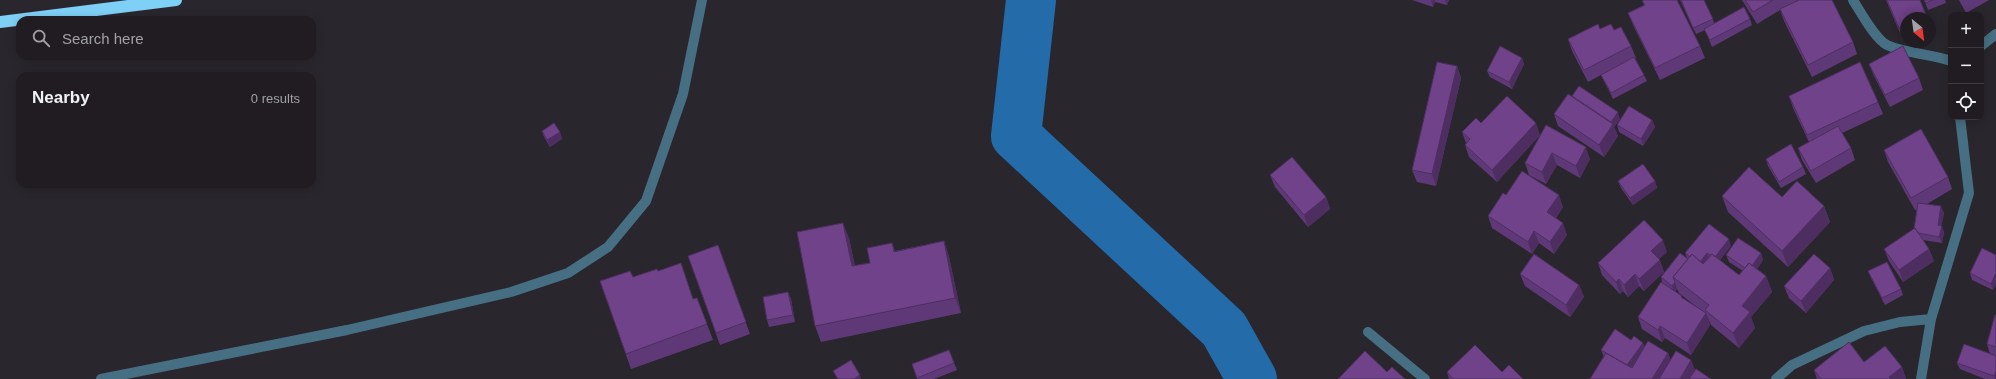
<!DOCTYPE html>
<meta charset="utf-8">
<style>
:root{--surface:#201c22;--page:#2d292f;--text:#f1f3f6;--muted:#a2a1a5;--line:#3d3a40}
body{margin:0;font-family:Arial,sans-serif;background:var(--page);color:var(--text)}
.controls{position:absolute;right:12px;top:12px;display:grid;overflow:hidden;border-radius:8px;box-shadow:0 2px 10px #0003}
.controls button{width:36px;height:36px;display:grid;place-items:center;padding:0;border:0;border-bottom:1px solid var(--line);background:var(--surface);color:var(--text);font:20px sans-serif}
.compass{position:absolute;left:1900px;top:12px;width:36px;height:36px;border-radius:50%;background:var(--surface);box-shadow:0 2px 10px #0003;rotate:151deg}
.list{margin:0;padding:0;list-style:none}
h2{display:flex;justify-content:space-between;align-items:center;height:52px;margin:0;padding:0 16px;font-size:17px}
h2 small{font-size:13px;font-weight:400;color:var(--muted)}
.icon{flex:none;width:22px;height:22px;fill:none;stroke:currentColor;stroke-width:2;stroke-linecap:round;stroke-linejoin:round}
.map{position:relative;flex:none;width:1996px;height:379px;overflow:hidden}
.search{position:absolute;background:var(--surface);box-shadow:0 2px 10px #0003;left:16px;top:16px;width:300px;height:44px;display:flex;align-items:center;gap:10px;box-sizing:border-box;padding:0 14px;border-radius:12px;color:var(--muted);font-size:15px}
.panel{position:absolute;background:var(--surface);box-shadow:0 2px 10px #0003;left:16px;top:72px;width:300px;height:116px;border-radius:12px}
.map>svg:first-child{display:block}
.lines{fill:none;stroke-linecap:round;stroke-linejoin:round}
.river{stroke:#236ba9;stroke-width:50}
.minor{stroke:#476f83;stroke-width:10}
.highway{stroke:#7fd0f7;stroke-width:12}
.wall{fill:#5f3977;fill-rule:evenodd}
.shaded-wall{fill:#4e2e61}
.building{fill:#6f428a;stroke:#4e2e61}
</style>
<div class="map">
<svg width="1996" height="379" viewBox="0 0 1996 379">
<rect width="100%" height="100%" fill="#2a262d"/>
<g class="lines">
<path class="river" d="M1031 0 1016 136 1224 329 1252 379"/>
<path class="minor" d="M1853 0C1860 11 1875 39 1887 45 1904 53 1931 54 1951 61
M1981 46 1996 34
M1368 332 1425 379
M101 379 347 330 511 292 568 273 608 247 646 201 683 94 702 0
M1776 379 1792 365 1864 331 1900 322 1931 319
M1921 379 1931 319 1969 193 1960 117"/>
<path class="highway" d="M0 22 176 0"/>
</g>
<path class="wall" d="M1412 0H1449L1447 5 1435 2 1433 7Z
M1680 0 1713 19 1714 23 1750 19 1752 25 1712 47 1705 30 1696 34Z
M1742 0H1798L1792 4 1853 42 1857 54 1812 77 1784 21 1780 10 1757 24Z
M1886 0 1927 17V18H1906V39L1903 40Z
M1924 0H1945L1946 3 1928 10Z
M1959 0H1989L1966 13Z
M1642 1 1700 46 1705 58 1660 80 1633 25 1628 13 1644 5Z
M1600 29 1614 30 1631 46 1636 58H1635L1644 75 1647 81 1613 99 1601 75 1588 82 1572 51 1568 39Z
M1522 58 1524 64 1512 89 1490 77 1487 71Z
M1869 64 1919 78 1923 90 1890 107 1874 76Z
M1457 66 1461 78 1436 186 1417 182 1412 170Z
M1572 96 1620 119 1614 127 1618 136 1604 157 1558 126 1554 114 1573 97Z
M1789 96 1878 102 1883 114 1842 133 1851 148 1855 160 1816 183 1802 160 1798 148 1809 142 1793 108Z
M1652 120 1655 127 1643 146 1619 132 1617 125Z
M1481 123 1540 135 1497 182 1469 157 1465 145 1466 143 1462 132Z
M1546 125 1590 159 1580 178 1557 165 1546 184 1529 175 1525 163Z
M542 131 560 132 562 139 550 147 544 137Z
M1884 150 1948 177 1952 189 1927 204 1944 213 1941 226 1944 232 1942 243 1923 240 1929 249 1934 261 1903 282 1889 261 1884 249 1914 229 1917 210H1915L1888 162Z
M1766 159 1803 167 1806 174 1781 188 1768 166Z
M1270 175 1326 197 1330 209 1308 227 1275 187Z
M1618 181H1655L1657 188 1633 205 1621 188Z
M1506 195 1563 207 1556 218 1567 235 1554 254 1539 243 1532 254 1492 228 1488 216Z
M1722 196 1824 206 1830 222 1788 267 1728 212Z
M849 238 855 266 870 263 892 243 895 251 944 241 949 257 961 313 821 342 815 326Z
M718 245 750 334 720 345 688 256Z
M1731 246 1720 260 1739 275 1743 271 1729 262 1726 255 1761 253 1763 260 1757 269 1766 276 1772 292 1751 317 1755 328 1739 348 1711 325 1706 314 1710 325 1691 355 1665 338 1662 342 1642 329 1638 317 1662 282 1661 277 1687 258 1685 253ZM1677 289 1679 293 1702 311 1683 299 1675 291Z
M1982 248 1993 290 1972 280 1970 273Z
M1667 252 1659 259 1664 272 1644 291 1639 286 1628 297 1623 291 1620 294 1602 275 1598 263Z
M1830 268 1834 280 1806 313 1789 298 1784 286Z
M658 271 694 299 697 298 713 340 631 369 600 281 633 277Z
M1868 271 1901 289 1903 295 1885 305 1871 278Z
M1520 274 1579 285 1584 297 1570 317 1525 286Z
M788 292 791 299 795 322 769 327 767 320Z
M1996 315V379H1985L1960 369 1957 363 1990 354 1987 344Z
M1631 340 1645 347 1668 353 1671 361 1695 370 1711 379 1604 357 1601 350Z
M949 350 957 370 934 379H917L912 364Z
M1864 362 1902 367 1906 379H1817L1814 370Z
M1447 372H1502L1523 379H1449Z"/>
<path class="shaded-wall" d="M1431 0H1435V2L1433 7Z
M1445 0H1449L1447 5Z
M1522 58 1524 64 1512 89 1509 82Z
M1457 66 1461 78 1436 186 1432 174Z
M1618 112 1620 119 1614 127 1618 136 1604 157 1599 145 1611 122Z
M1652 120 1655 127 1643 146 1641 139Z
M1536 123 1540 135 1497 182 1492 170Z
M560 132 562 139 550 147 547 140Z
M1586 147 1590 159 1580 178 1576 166Z
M1552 153 1557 165 1546 184 1542 172Z
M1655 181 1657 188 1633 205 1630 198Z
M1559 195 1563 207 1551 224 1547 212Z
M1326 197 1330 209 1308 227 1304 215Z
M1824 206 1830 222 1788 267 1782 251Z
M1941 206 1944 213 1941 229 1942 226 1944 232 1942 243 1939 237 1938 225Z
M843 223 849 238 858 282 852 266Z
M1563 223 1567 235 1554 254 1550 242Z
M1534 231 1539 243 1532 254 1528 242Z
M1729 239 1731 246 1716 265 1714 258Z
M1663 240 1667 252 1655 263 1651 251Z
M944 241 949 257 961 313 955 298Z
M1929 249 1934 261 1903 282 1899 270Z
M1707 253 1710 260 1701 270 1699 264Z
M1761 253 1763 260 1752 277 1749 270Z
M1660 260 1664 272 1644 291 1639 279Z
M1830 268 1834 280 1806 313 1801 301Z
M1996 273V285L1993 290 1991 284Z
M1635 274 1639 286 1628 297 1624 285Z
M1766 276 1772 292 1751 317 1755 328 1739 348 1733 333 1742 306Z
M1619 279 1623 291 1620 294 1616 282Z
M1675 282 1677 289 1674 293 1672 286Z
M1579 285 1584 297 1570 317 1566 305Z
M788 292 791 299 795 322 793 315Z
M1706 313 1710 325 1691 355 1687 343Z
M1660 326 1665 338 1662 342 1658 330Z
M1643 343 1646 349 1629 373 1626 367Z
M1668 353 1672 365 1664 379H1652Z
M1691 360 1696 372 1692 379H1680Z
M1902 367 1906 379H1890L1889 377Z
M1996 371V379H1995L1994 376Z
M860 375 861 379H854Z"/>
<path class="building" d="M1644 0H1677L1700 46 1655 68 1628 13 1645 5 1642 1Z
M1681 0H1704L1713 19 1693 28Z
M1745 0H1773L1753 12Z
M1799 0H1832L1853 42 1808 65 1780 9Z
M1887 0H1920L1927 17 1923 18H1906V25L1899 28Z
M1924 0H1933L1926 3Z
M1744 7 1750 19 1710 40 1704 29Z
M1598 24 1600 29 1611 24 1614 30 1621 27 1631 46 1584 70 1568 39Z
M1500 46 1522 58 1509 82 1487 71Z
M1903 46 1919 78 1885 95 1869 64Z
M1634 57 1644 75 1611 93 1601 75Z
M1437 62 1457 66 1432 174 1412 170Z
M1860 62 1878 102 1807 135 1789 96Z
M1579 86 1618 112 1611 122 1572 96Z
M1568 94 1613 124 1599 145 1554 114Z
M1507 96 1536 123 1492 170 1465 145 1470 139 1462 132 1476 118 1481 123Z
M1629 106 1652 120 1641 139 1617 125Z
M554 123 560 132 547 140 542 131Z
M1546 125 1586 147 1576 166 1552 153 1542 172 1525 163Z
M1838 126 1851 148 1811 171 1798 148Z
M1921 129 1948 177 1911 198 1884 150Z
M1791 144 1803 167 1779 182 1766 159Z
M1292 157 1326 197 1304 215 1270 175Z
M1643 164 1655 181 1630 198 1618 181Z
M1749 167 1782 197 1797 181 1824 206 1782 251 1722 196Z
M1522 171 1559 195 1547 212 1563 223 1550 242 1534 231 1528 242 1488 216 1503 193 1506 195Z
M1918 203 1941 206 1938 225 1942 226 1939 237 1918 233 1915 228 1914 229Z
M1644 220 1663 240 1651 251 1660 260 1639 279 1635 274 1624 285 1619 279 1616 282 1598 263Z
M843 223 852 266 870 263 867 248 892 243 894 252 944 241 955 298 815 326 797 232Z
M1709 224 1729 239 1715 257 1712 254 1710 255 1707 253 1700 262 1692 254 1690 257 1685 253Z
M1915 228 1929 249 1899 270 1884 249Z
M1738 238 1761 253 1752 266 1749 263 1745 268 1726 255Z
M718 245 746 322 716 333 688 256Z
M1982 248 1996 255V273L1991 284 1970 273Z
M1680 253 1688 259 1673 277 1675 282 1672 286 1661 277Z
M1534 254 1579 285 1566 305 1520 274Z
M1692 254 1703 264 1712 254 1739 275 1749 263 1766 276 1742 306 1750 312 1733 333 1705 310 1709 305 1673 277Z
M1814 254 1830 268 1801 301 1784 286Z
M1887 262 1901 289 1882 298 1868 271Z
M681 263 693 299 697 298 707 324 626 354 600 281 630 271 633 277 657 269 658 271Z
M1661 282 1682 296 1681 297 1706 313 1687 343 1660 326 1658 330 1638 317Z
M788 292 793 315 767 320 763 297Z
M1995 315H1996V347L1987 344Z
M1615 329 1631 340 1634 336 1643 343 1627 365 1601 350Z
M1648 341 1668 353 1652 379H1590L1606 353 1632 368Z
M1849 342 1864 362 1885 346 1902 367 1889 377 1891 379H1821L1814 370Z
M1964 344 1996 356V371L1994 376 1957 363Z
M1475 345 1502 372 1509 365 1523 379H1453L1447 372Z
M949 350 954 363 917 378 912 364Z
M1365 351 1387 372 1392 367 1405 379H1338Z
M1676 351 1691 360 1680 379H1659Z
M851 360 860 375 854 379H838L833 371Z
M1696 369 1711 379H1689Z"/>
</svg>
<div class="controls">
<button>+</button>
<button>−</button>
<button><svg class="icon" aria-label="locate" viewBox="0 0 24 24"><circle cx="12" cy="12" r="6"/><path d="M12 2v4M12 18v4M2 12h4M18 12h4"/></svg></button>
</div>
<svg class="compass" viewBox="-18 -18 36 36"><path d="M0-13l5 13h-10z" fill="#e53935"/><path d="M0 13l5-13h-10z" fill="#a2a1a5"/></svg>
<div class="search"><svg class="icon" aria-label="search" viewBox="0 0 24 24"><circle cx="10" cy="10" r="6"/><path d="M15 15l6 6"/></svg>Search here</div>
<section class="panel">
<h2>Nearby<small>0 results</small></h2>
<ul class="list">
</ul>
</section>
</div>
